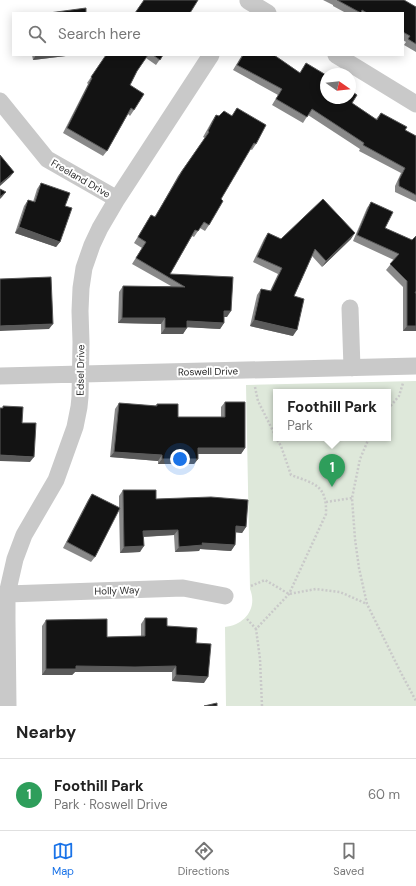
<!DOCTYPE html>
<meta charset="utf-8">
<style>
:root{--surface:#fff;--page:#f6f6f6;--text:#222;--muted:#767676;--line:#e0e0e0;--accent:#1a73e8}
body{margin:0;font-family:"DM Sans",sans-serif;background:var(--page);color:var(--text)}
.compass{position:absolute;left:320px;top:68px;width:36px;height:36px;border-radius:50%;background:var(--surface);box-shadow:0 2px 10px #0003;rotate:104deg}
.you{position:absolute;left:180px;top:459px;width:14px;height:14px;margin:-10px;border:3px solid #fff;border-radius:50%;background:#1a73e8;box-shadow:0 0 0 6px #1a73e833}
.badge{display:grid;place-items:center;width:26px;height:26px;border-radius:50%;background:var(--accent);color:#fff;font-size:13px;font-weight:700}
.pin{position:absolute;translate:-50% -33px;filter:drop-shadow(0 1px 2px #0008)}
.pin::after{content:'';position:absolute;top:21px;width:14px;height:12px;background:inherit;clip-path:polygon(0 0,100% 0,50% 100%)}
.popup{position:absolute;left:273px;top:389px;width:118px;height:52px;box-sizing:border-box;display:grid;place-content:center;border-radius:0px;background:var(--surface);filter:drop-shadow(0 1px 3px #0005);font-size:13px;white-space:nowrap;color:var(--muted)}
.popup b{font-size:15px;color:var(--text)}
.popup::after{content:'';position:absolute;left:50%;top:100%;margin-left:-8px;border:8px solid transparent;border-top-color:var(--surface)}
.list{margin:0;padding:0;list-style:none}
h2{display:flex;justify-content:space-between;align-items:center;height:52px;margin:0;padding:0 16px;font-size:17px}
h2 small{font-size:13px;font-weight:400;color:var(--muted)}
.list li{display:grid;grid-template-columns:26px 1fr auto;gap:12px;align-items:center;box-sizing:border-box;height:72px;padding:0 16px;border-top:1px solid var(--line)}
.list b{display:block;font-size:15px;white-space:nowrap}
.list p{margin:0;font-size:13px;white-space:nowrap;color:var(--muted)}
.list em{font-size:13px;font-style:normal;color:var(--muted)}
.icon{flex:none;width:22px;height:22px;fill:none;stroke:currentColor;stroke-width:2;stroke-linecap:round;stroke-linejoin:round}
.map{position:relative;flex:none;width:416px;height:706px;overflow:hidden}
.search{position:absolute;background:var(--surface);box-shadow:0 2px 10px #0003;left:12px;right:12px;top:12px;height:44px;display:flex;align-items:center;gap:10px;box-sizing:border-box;padding:0 14px;border-radius:0px;color:var(--muted);font-size:15px}
.sheet{height:124px;background:var(--surface)}
nav{display:flex;justify-content:space-around;align-items:center;box-sizing:border-box;height:56px;border-top:1px solid var(--line);background:var(--surface);font-size:11px;color:var(--muted)}
nav a{display:grid;justify-items:center;gap:2px}
nav .on{color:var(--accent)}
.map>svg:first-child{display:block}
.green{fill:#dee8da;fill-rule:evenodd}
.lines{fill:none;stroke-linecap:round;stroke-linejoin:round}
.path{stroke:#c9c9c9;stroke-width:2.5;stroke-dasharray:2 2;stroke-linecap:butt}
.minor{stroke:#c9c9c9;stroke-width:17}
.wall{fill:#898989}
.shaded-wall{fill:#5a5a5a}
.building{fill:#131313;stroke:#5a5a5a}
.labels{text-anchor:middle;stroke-width:4;stroke-linejoin:round;paint-order:stroke}
.street-label{font-size:10px;fill:#2c2c2c;stroke:#fff}
</style>
<div class="map">
<svg width="416" height="706" viewBox="0 0 416 706">
<rect width="100%" height="100%" fill="#fff"/>
<path class="green" d="M416 381V706H226L225 627C244 625 258 609 250 589L246 385ZM276 392H388V438H276Z"/>
<g class="lines">
<path class="path" d="M255 387 258 401 276 437
M388 409 399 396 403 383
M369 438 360 459 352 498 355 539 359 568 367 604 400 671 416 701
M326 502 352 498
M251 586 265 580 289 594 316 589 340 592 367 604
M247 619 256 629
M262 706 260 659 256 629 289 594 326 514C327 485 315 484 291 475L281 446 276 438"/>
<path class="minor" d="M248 1 268 13
M336 55 416 104
M0 101 47 159 117 199
M350 308 352 368
M0 376 416 366
M7 594 183 588 225 596
M8 706 7 621V594L15 559 24 535 56 480 75 427 79 407 80 397 81 342 80 311 81 288 84 268 92 245 100 228 117 199 211 55"/>
</g>
<path class="wall" d="M323 0H404L416 7V52L404 45 406 42 403 40V13H346L333 6V5Z
M32 55H74L33 60Z
M106 55H163L156 65 146 58 137 71 130 85 134 110 130 116 128 114 107 151 103 156 63 133 88 84 87 83Z
M242 55H274L300 73 352 103 376 119 381 113 405 130 416 136V202L395 192V186L401 173 359 151 360 149 308 115 303 123 272 105 278 95 233 70Z
M237 108 256 144 252 150 250 149 221 199 209 225 205 231 200 228 194 237 192 236 170 274 227 317H224V323L220 329 187 327 183 334H161V324L118 323 119 292 123 286H171L132 264 142 248 134 243 151 215 155 217 178 176 205 138 203 137 212 121 216 115 219 116H232Z
M41 183 65 206 60 242 56 247 15 233 24 206 28 200 33 202 37 189Z
M371 202 385 228 412 240 416 236V331H403V287L386 270 394 260 353 241 367 208Z
M268 233 281 239H351L322 267 312 256 294 296 293 336 250 326 257 295 261 289 270 291 278 274 253 262 264 239Z
M225 402 245 448 241 454H198V459L194 464H158V461L110 457 115 409 119 403 155 406 157 404 178 417H221V407Z
M123 490 156 499 246 527 242 533 236 532 235 545 231 551 200 549 199 551 175 552 174 535 144 537 140 552 120 553 119 509 95 557 91 562 63 548 88 500 92 494 119 508V496Z
M145 618 167 626 196 643 204 683 172 681V672H75L72 675H42V626L46 620 107 637 141 636V624Z"/>
<path class="shaded-wall" d="M36 55H74L33 60Z
M14 172 10 177 0 186V184Z
M6 192 2 197 0 199V197Z
M19 227 60 242 56 247 15 233Z
M355 233 351 239 322 267 326 261Z
M224 311H231L227 317H220Z
M122 318H165L161 324 118 323Z
M254 320 297 330 293 336 250 326Z
M187 321 224 323 220 329 183 327Z
M53 324 49 329 0 331V326Z
M407 326H416V331H403Z
M165 328H187L183 334H161Z
M198 448H245L241 454H194Z
M114 452 162 455 158 461 110 457Z
M0 455 34 457 30 462 0 461Z
M162 459H198L194 464H158Z
M236 526 246 527 242 533 232 532Z
M178 530 174 535 139 537 143 531Z
M202 543 235 545 231 551 200 549 199 551 175 552 179 547Z
M144 546 140 552 120 553 124 547Z
M76 666H176L172 672H75L72 675H42L46 669Z
M176 675 208 677 204 683 172 681Z"/>
<path class="building" d="M144 0H198L190 13H135Z
M337 0H404L416 7V44L408 39 410 36 403 32V13H367L362 10 361 13Z
M86 8V13H49Z
M106 55H148L137 71 130 85 144 94 134 110 131 108 107 151 67 128 92 78 91 77Z
M153 55H163L160 60Z
M243 55H274L300 73 306 63 326 75V98H350V90L357 95 352 103 377 120 381 113 407 127 405 130 416 136V195L399 186V180L405 168 363 145 364 143 312 109 307 117 276 99 282 89 237 65Z
M237 108 266 125 256 144 254 143 221 199 223 201 209 225 204 222 198 231 195 230 170 274 233 277 231 311H224V323L187 321V328H165V318H122L123 286 185 287 136 258 146 242 138 237 151 215 155 217 182 171 209 132 208 131 216 115 219 116 224 111 232 116Z
M0 155 14 172 0 184Z
M41 183 70 193 65 206 72 208 60 242 19 227 28 200 35 202Z
M0 189 6 192 0 197Z
M323 199 355 233 326 261 315 249 294 296 304 299 297 330 254 320 261 289 271 291 282 268 257 257 268 233 281 239Z
M371 202 393 212 385 228 412 240 416 236V291L415 293H416V326H407V281L390 264 399 254 357 235Z
M51 277 53 324 0 326V279Z
M225 402H245V448H198V459H162V455L114 452 119 403 157 406V404H178V417H225Z
M3 406 23 407 22 423H36L34 457 0 455V408H3Z
M123 490H156V499L211 497 248 500 246 527 236 526 235 545 202 543 203 545 179 547 178 530 143 531 144 546 124 547Z
M92 494 120 508 95 557 67 542Z
M145 618H167V626L197 628 196 643 211 644 208 677 176 675V666L135 667 76 666V669H46V620L107 619V637L145 636Z
M217 703V706H204Z"/>
<g class="labels">
<g class="street-label">
<text transform="translate(81 178) rotate(30)" y="4">Freeland Drive</text>
<text transform="translate(80 370) rotate(-89)" y="4">Edsel Drive</text>
<text transform="translate(208 371) rotate(-1)" y="4">Roswell Drive</text>
<text transform="translate(117 590) rotate(-2)" y="4">Holly Way</text>
</g>
</g>
</svg>
<svg class="compass" viewBox="-18 -18 36 36"><path d="M0-13l5 13h-10z" fill="#e53935"/><path d="M0 13l5-13h-10z" fill="#767676"/></svg>
<div class="you"></div>
<div class="pin badge" style="left:332px;top:487px;background:#2e9e5b">1</div>
<div class="popup"><b>Foothill Park</b>Park</div>
<div class="search"><svg class="icon" aria-label="search" viewBox="0 0 24 24"><circle cx="10" cy="10" r="6"/><path d="M15 15l6 6"/></svg>Search here</div>
</div>
<section class="sheet">
<h2>Nearby<small></small></h2>
<ul class="list">
<li><span class="badge" style="background:#2e9e5b">1</span><div><b>Foothill Park</b><p>Park · Roswell Drive</p></div><em>60 m</em></li>
</ul>
</section>
<nav>
<a class="on"><svg class="icon" aria-label="map" viewBox="0 0 24 24"><path d="M3 6l6-2 6 2 6-2v14l-6 2-6-2-6 2zM9 4v14M15 6v14"/></svg>Map</a>
<a><svg class="icon" aria-label="directions" viewBox="0 0 24 24"><path d="M12 3l9 9-9 9-9-9zM9 14v-3h6M13 9l2 2-2 2"/></svg>Directions</a>
<a><svg class="icon" aria-label="saved" viewBox="0 0 24 24"><path d="M7 4h10v16l-5-4-5 4z"/></svg>Saved</a>
</nav>
